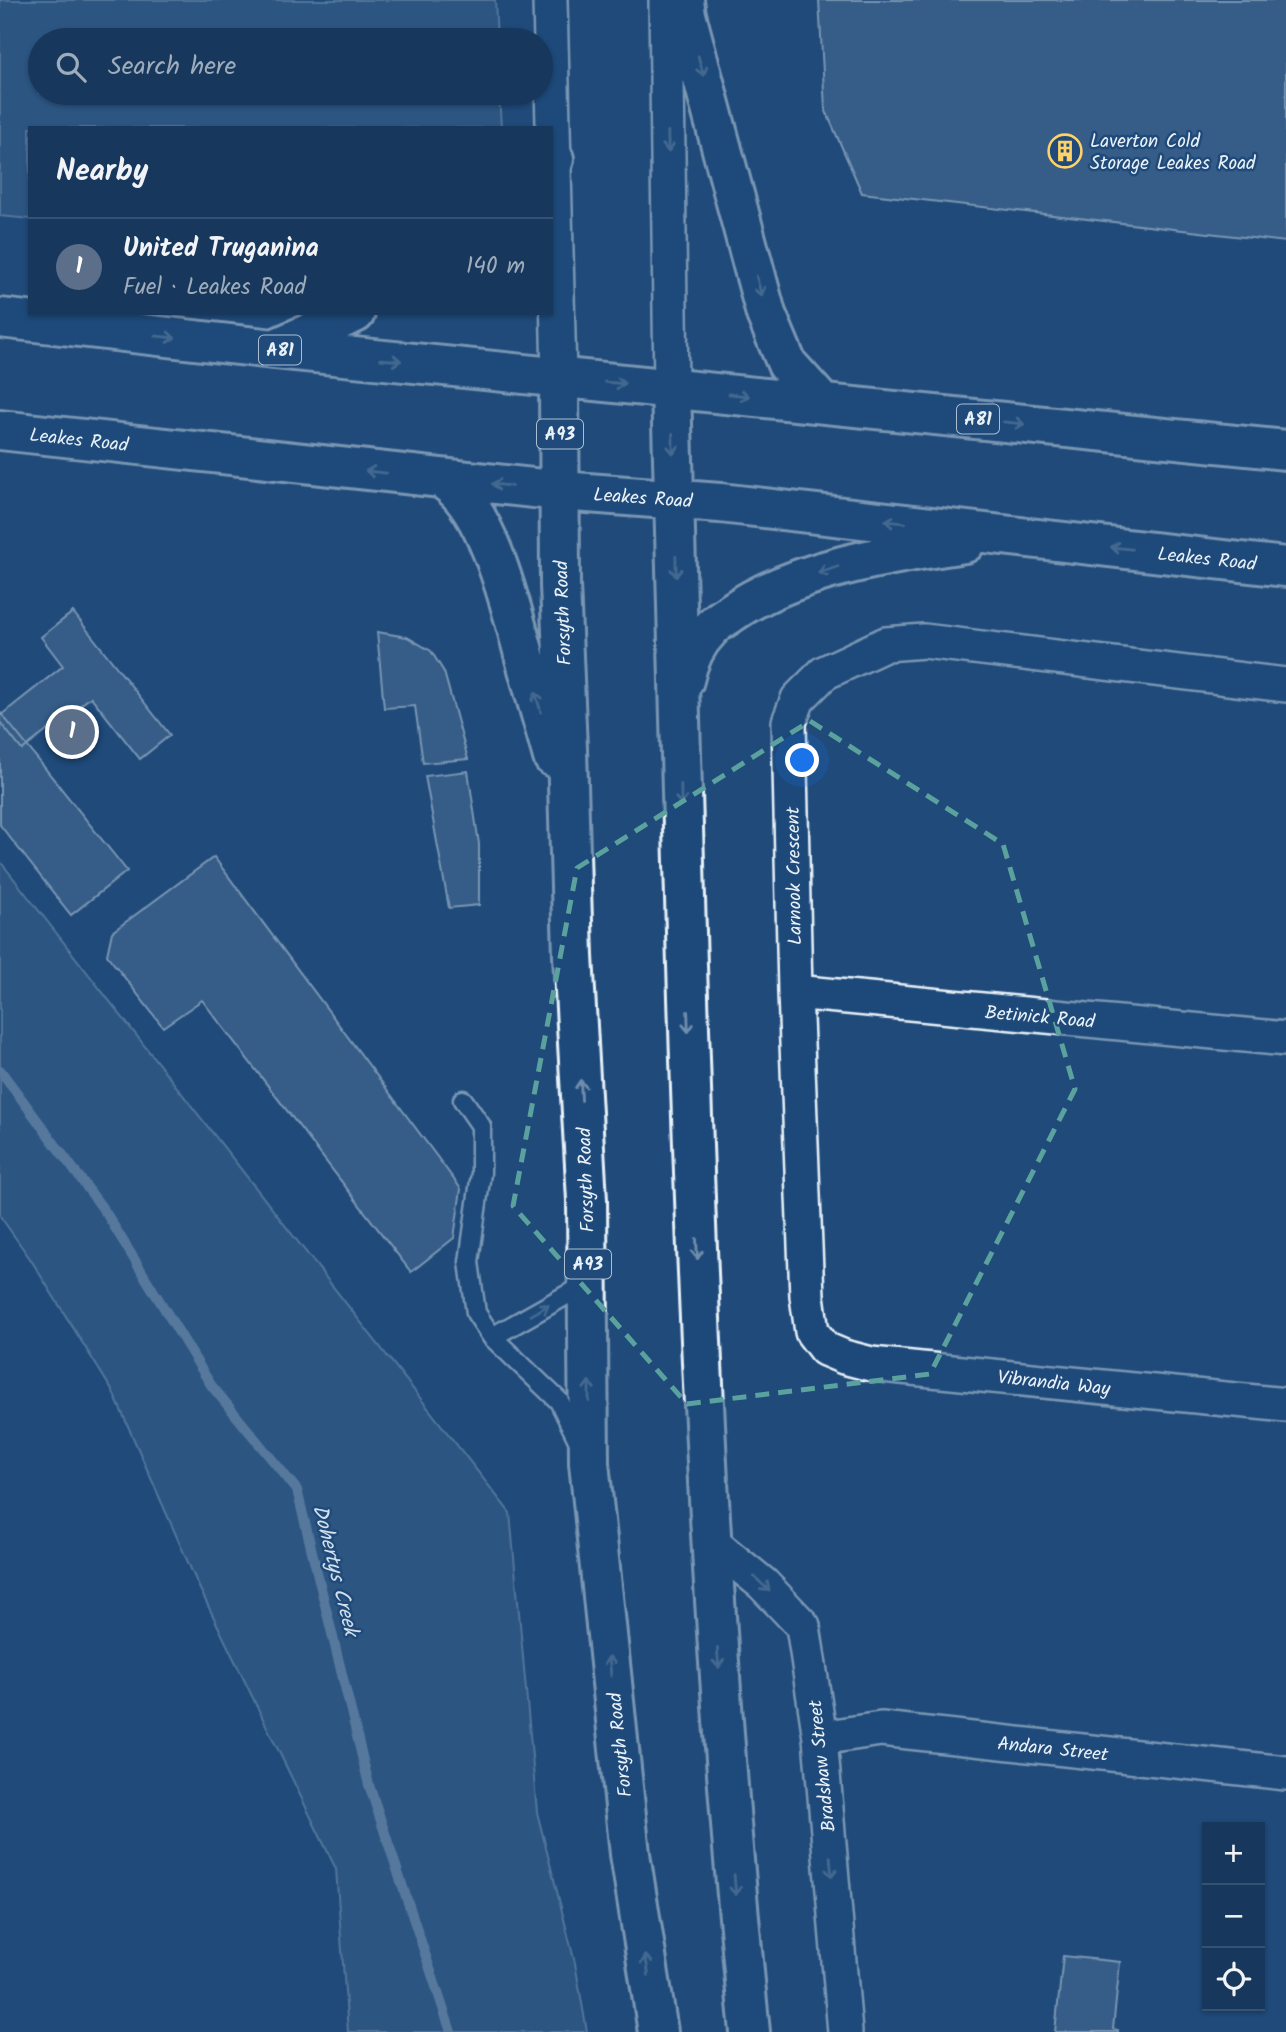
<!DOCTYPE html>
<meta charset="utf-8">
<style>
:root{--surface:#17385c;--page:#203f62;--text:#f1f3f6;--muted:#9eacbb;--line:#365272;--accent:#e69b98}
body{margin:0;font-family:Kalam,sans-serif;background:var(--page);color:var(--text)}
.controls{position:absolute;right:21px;bottom:21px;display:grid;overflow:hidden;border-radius:0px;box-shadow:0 2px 5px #0004}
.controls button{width:63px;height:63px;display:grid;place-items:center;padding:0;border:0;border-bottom:2px solid var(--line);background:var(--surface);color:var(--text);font:35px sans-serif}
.you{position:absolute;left:803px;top:761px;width:24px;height:24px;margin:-18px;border:5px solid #fff;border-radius:50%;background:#1a73e8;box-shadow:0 0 0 10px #1a73e833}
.badge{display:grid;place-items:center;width:46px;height:46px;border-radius:50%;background:var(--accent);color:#fff;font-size:23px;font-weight:700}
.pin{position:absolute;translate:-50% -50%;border:4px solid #fff;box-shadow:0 2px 7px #0006}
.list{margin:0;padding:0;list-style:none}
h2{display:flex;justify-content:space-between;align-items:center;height:91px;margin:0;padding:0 28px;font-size:30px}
h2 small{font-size:23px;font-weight:400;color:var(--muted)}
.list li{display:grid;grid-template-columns:46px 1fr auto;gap:21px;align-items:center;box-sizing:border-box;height:98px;padding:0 28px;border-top:2px solid var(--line)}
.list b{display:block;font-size:26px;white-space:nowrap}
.list p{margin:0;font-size:23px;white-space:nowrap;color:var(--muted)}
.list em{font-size:23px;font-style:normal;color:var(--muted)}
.icon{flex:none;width:38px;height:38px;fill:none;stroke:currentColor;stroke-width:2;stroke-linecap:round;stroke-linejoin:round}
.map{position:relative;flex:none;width:1286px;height:2032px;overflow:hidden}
.search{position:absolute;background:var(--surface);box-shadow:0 2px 5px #0004;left:28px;top:28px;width:525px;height:77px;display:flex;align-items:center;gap:18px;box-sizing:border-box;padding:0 24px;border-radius:38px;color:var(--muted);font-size:26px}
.panel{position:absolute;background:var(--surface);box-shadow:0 2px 5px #0004;left:28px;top:126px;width:525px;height:189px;border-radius:0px}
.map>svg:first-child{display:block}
.green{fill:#3c628c;stroke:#92aac2;stroke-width:2}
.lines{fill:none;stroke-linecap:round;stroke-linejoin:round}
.stream{stroke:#9ab0c7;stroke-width:10}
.building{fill:#517399;stroke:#e8f1f8;stroke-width:2}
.lane-casing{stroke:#e8f1f8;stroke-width:23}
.street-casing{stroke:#e8f1f8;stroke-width:38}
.highway-casing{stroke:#e8f1f8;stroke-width:44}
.lane{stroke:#1f4a7a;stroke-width:18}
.street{stroke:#1f4a7a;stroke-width:33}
.highway{stroke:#1f4a7a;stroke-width:38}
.oneway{stroke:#6f8dac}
.marked{fill:none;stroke:#5ba19e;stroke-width:5;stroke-dasharray:14 9;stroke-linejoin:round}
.labels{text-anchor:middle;stroke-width:5;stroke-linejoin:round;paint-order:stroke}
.shield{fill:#1f4a7a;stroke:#acbfd2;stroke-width:2}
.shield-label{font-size:18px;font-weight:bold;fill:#e8f1f8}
.poi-label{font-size:19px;fill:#e8f1f8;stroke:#1f4a7a;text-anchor:start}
.street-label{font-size:19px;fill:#e8f1f8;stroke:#1f4a7a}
.water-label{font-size:21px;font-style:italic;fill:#d4e1ec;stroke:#1f4a7a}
</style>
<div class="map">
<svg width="1286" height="2032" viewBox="0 0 1286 2032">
<rect width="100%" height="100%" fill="#1f4a7a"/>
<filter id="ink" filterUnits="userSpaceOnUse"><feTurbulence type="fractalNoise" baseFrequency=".0143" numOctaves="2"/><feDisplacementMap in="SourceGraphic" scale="14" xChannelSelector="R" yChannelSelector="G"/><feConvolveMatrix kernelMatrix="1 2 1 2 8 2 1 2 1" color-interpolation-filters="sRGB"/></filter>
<g filter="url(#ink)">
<path class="green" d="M0 0H495L497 40H40V93H499L501 128H30V219L0 216Z
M0 861 510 1513 537 1812 575 1963 587 2032H348L336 1869 198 1585 113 1392 31 1260 0 1216Z"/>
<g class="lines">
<path class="stream" d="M0 1070 106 1213 211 1385 297 1490 369 1785 451 2032"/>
</g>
<path class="building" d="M819 0H1286V242L862 193 825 109Z
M73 612 170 735 140 759 91 697 22 750 0 722V716L63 666 41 637Z
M377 632 407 637 431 651 444 672 468 759 423 763 415 706 384 708Z
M0 712 127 871 71 915 0 825Z
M468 771 479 844V905L449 908 425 776Z
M214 857 461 1189 454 1238 411 1272 202 1000 163 1027 107 955 112 932Z
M1063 1956 1120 1962 1113 2029 1118 2030V2032H1055Z"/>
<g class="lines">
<defs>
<path id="lane" d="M463 1100 481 1126V1173L469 1262 476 1313 492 1337 559 1401 580 1444
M492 1337 588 1283"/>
<path id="street" d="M550 0 559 377
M666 0 671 388
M1286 685 924 641 886 644 824 673 798 699 789 722 795 992 807 1296 812 1332 825 1349 844 1357 871 1364 1286 1405
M795 992 1286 1039
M710 1541 763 1584 803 1626 820 1738 845 2032
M820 1738 881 1729 1286 1773"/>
<path id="highway" d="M684 0 686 15 766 314 787 364 822 403
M551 167 554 159
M0 318 274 349 1286 450
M276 348 355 313
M559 377 560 585 567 749 573 956 587 1200 589 1463 630 1854 658 2032
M671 388C687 937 694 1486 750 2032
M0 430 561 491 720 503 1286 567
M444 480C489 509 511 608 525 658 534 691 544 724 553 757
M684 680C688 661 696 643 710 629 716 622 724 618 731 613 794 569 890 554 965 543"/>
</defs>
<use href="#lane" class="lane-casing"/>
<use href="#street" class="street-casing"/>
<use href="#highway" class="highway-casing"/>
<use href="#lane" class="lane"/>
<use href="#street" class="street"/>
<use href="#highway" class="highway"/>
</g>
<defs><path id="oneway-shaft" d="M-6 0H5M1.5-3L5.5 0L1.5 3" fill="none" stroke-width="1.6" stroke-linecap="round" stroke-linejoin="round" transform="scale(1.75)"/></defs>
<g class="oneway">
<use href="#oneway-shaft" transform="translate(701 66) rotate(74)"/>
<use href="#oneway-shaft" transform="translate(668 142) rotate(89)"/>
<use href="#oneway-shaft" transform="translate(759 286) rotate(75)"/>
<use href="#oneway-shaft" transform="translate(165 337) rotate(6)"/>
<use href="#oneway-shaft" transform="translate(391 360) rotate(5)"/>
<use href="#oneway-shaft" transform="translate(615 383) rotate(5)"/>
<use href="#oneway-shaft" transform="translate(739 395) rotate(6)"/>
<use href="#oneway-shaft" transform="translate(1014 423) rotate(6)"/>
<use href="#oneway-shaft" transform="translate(673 444) rotate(88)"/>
<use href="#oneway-shaft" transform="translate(376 472) rotate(-174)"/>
<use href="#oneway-shaft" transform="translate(502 485) rotate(-174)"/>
<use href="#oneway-shaft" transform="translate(895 522) rotate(-174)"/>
<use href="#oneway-shaft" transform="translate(1121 548) rotate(-174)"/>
<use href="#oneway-shaft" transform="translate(676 567) rotate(89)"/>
<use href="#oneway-shaft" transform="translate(828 570) rotate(162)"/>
<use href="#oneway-shaft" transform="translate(538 702) rotate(-106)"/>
<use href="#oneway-shaft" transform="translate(681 795) rotate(89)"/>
<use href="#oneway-shaft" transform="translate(688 1022) rotate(88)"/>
<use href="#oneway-shaft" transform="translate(581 1090) rotate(-93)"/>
<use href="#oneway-shaft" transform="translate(697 1249) rotate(87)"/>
<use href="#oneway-shaft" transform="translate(540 1310) rotate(-30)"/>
<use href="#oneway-shaft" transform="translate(589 1391) rotate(-90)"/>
<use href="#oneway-shaft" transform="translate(762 1584) rotate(43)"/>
<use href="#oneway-shaft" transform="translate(718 1658) rotate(86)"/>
<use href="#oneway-shaft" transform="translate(610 1666) rotate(-96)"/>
<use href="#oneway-shaft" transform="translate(831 1867) rotate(85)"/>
<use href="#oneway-shaft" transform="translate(735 1885) rotate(85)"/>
<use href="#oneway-shaft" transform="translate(647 1965) rotate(-99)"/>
</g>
</g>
<path d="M0 0H1286V2032H0ZM810 721 1003 844 1075 1089 930 1374 687 1404 513 1206 577 868Z" fill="#1f4a7a" fill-opacity=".55" fill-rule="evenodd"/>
<path class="marked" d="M810 721 1003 844 1075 1089 930 1374 687 1404 513 1206 577 868Z"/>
<defs>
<symbol id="building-ring" viewBox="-11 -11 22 22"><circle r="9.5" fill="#1f4a7a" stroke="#ffd166" stroke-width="1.5"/><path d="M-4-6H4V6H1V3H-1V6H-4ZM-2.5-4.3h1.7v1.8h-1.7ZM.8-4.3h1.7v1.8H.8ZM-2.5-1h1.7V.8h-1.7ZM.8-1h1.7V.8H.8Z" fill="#ffd166"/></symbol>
</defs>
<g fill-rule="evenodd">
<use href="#building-ring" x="1046" y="132" width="38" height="38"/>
</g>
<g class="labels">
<g class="shield">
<rect x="259" y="335.5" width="42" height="29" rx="5"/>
<rect x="957" y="404.5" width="42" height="29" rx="5"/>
<rect x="537" y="419.5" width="46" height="29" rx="5"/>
<rect x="565" y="1249.5" width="46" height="29" rx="5"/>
</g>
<g class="shield-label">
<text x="280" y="356">A81</text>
<text x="978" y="425">A81</text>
<text x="560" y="440">A93</text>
<text x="588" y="1270">A93</text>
</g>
<g class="poi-label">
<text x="1090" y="147">Laverton Cold<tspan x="1090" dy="22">Storage Leakes Road</tspan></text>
</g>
<g class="street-label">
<text transform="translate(79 439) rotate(6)" y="7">Leakes Road</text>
<text transform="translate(643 497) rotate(4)" y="7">Leakes Road</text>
<text transform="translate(1207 558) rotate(6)" y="7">Leakes Road</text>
<text transform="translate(562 613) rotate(-92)" y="7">Forsyth Road</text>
<text transform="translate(793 876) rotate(-91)" y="7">Larnook Crescent</text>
<text transform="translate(1040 1016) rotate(5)" y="7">Betinick Road</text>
<text transform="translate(585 1180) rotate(-92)" y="7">Forsyth Road</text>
<text transform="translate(1054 1382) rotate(6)" y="7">Vibrandia Way</text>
<text transform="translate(619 1745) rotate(-96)" y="7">Forsyth Road</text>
<text transform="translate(1053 1748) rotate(6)" y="7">Andara Street</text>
<text transform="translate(821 1766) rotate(-96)" y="7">Bradshaw Street</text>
</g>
<g class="water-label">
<text transform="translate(336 1570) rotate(76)" y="7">Dohertys Creek</text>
</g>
</g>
</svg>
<div class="controls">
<button>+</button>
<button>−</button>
<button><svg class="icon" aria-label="locate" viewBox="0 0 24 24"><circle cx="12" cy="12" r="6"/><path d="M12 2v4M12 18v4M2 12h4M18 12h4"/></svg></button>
</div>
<div class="you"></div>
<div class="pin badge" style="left:72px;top:732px;background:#5c6f8a">1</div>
<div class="search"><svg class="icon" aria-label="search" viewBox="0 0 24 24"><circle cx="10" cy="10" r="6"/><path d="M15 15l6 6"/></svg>Search here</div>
<section class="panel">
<h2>Nearby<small></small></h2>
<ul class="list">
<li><span class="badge" style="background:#5c6f8a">1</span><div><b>United Truganina</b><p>Fuel · Leakes Road</p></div><em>140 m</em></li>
</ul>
</section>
</div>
